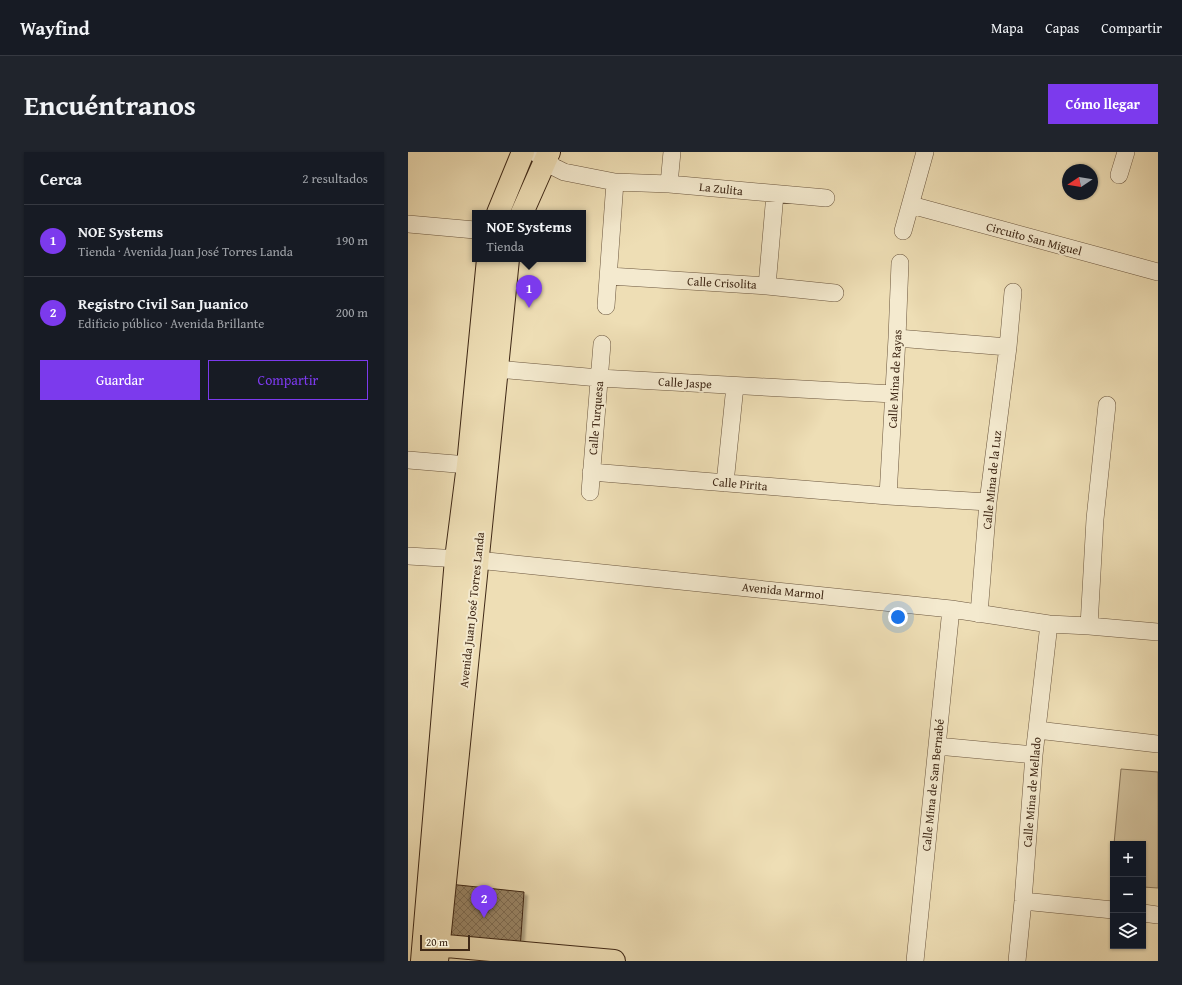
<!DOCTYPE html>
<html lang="es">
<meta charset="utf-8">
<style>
:root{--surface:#171b24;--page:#20242c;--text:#f1f3f6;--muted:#9ea1a6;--line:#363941;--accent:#7c3aed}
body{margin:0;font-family:"Gentium Book Plus",serif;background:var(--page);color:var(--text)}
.controls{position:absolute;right:12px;bottom:12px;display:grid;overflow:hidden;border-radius:0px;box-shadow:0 1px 3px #0004}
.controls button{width:36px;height:36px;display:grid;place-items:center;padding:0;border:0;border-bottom:1px solid var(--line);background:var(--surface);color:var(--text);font:20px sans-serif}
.compass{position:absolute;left:654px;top:12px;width:36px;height:36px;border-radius:50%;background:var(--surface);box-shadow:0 1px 3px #0004;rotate:258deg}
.scale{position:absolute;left:12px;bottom:10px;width:50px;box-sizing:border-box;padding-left:4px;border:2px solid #3f2816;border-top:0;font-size:11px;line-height:14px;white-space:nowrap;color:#3f2816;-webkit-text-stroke:3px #f4eacf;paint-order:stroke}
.you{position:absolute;left:490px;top:465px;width:14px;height:14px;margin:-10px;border:3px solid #fff;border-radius:50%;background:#1a73e8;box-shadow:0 0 0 6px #1a73e833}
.badge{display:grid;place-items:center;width:26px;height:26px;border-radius:50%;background:var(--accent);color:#fff;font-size:13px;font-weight:700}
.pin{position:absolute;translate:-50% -33px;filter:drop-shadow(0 1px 2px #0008)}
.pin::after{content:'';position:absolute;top:21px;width:14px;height:12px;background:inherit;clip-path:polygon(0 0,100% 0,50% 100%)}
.popup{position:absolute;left:64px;top:58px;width:114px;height:52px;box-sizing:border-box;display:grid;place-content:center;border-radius:0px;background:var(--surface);filter:drop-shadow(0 1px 3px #0005);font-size:13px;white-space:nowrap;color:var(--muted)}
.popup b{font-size:15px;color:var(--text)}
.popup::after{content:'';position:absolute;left:50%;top:100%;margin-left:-8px;border:8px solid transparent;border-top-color:var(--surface)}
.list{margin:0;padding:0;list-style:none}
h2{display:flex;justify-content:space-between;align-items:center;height:52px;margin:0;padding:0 16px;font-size:17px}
h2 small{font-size:13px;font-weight:400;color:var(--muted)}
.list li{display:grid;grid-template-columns:26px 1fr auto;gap:12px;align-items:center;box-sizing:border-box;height:72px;padding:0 16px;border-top:1px solid var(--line)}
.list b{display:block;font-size:15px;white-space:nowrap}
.list p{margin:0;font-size:13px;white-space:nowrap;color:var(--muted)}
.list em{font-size:13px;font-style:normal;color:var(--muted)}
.actions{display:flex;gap:8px;padding:12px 16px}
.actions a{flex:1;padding:9px 0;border:1px solid var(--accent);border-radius:0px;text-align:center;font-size:14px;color:var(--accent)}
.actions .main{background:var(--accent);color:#fff}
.icon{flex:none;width:22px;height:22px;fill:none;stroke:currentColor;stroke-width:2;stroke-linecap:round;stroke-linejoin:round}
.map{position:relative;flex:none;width:750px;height:809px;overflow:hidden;border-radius:0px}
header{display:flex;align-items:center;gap:24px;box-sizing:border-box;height:56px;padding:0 20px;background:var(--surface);border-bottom:1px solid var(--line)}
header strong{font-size:19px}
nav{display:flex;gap:22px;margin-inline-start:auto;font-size:14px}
.intro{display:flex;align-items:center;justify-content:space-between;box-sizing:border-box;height:96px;padding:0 24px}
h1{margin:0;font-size:28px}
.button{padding:10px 18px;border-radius:0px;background:var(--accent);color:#fff;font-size:14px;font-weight:700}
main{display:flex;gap:24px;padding:0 24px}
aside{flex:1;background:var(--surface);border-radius:0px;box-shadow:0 1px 3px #0004}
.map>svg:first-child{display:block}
.park{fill:#d0bf9a;stroke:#887458}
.building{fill:url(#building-cross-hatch);stroke:#3f2816;filter:url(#shadow)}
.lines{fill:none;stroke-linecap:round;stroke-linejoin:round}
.minor-casing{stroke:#6b563e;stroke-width:18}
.major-casing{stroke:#3f2816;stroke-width:24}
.minor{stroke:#f4eacf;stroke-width:17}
.major{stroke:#eedeb5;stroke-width:22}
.labels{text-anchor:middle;stroke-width:4;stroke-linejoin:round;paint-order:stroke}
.street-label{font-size:12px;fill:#3f2816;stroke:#f4eacf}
</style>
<header>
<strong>Wayfind</strong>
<nav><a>Mapa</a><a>Capas</a><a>Compartir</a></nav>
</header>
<div class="intro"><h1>Encuéntranos</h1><a class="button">Cómo llegar</a></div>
<main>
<aside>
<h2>Cerca<small>2 resultados</small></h2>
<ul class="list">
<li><span class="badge">1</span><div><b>NOE Systems</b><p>Tienda · Avenida Juan José Torres Landa</p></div><em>190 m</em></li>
<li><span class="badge">2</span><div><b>Registro Civil San Juanico</b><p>Edificio público · Avenida Brillante</p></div><em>200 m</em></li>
</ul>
<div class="actions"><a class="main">Guardar</a><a>Compartir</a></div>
</aside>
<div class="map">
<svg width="750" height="809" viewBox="0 0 750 809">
<defs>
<pattern id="building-cross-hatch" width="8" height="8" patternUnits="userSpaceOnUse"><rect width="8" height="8" fill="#9a8769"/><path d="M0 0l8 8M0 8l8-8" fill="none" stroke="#7f6e55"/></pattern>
<filter id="shadow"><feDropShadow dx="3.5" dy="3.5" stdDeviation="1" flood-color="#0004"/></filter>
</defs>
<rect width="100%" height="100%" fill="#eedeb5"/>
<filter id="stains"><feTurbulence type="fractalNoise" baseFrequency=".005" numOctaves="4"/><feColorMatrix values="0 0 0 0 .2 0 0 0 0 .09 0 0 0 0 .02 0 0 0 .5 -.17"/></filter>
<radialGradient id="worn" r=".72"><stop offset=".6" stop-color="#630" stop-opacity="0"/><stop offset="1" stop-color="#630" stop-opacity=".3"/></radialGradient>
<path class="park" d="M713 617 750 620V736L735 735V692H706Z"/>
<path class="building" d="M41 732 116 740 112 798 35 792Z"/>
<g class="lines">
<defs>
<path id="minor" d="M126 0 138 7 146 15 156 20 207 30 261 32 418 46
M711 23 718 0
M261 32 264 0
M503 53 750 120
M0 72 67 78
M495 79 517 0
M201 124 359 134 427 141
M359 134 367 42
M198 154 207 30
M489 186 600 195
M78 216 191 226 485 242
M0 308 60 313
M183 320 480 344 580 350
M317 331 327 234
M182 340 194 192
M480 344 489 186 492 111
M0 404 69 408 543 457 641 472 681 474 750 480
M571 462 580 350 600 195 605 140
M681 474 687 367 699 253
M629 578 750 592
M529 594 626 603
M615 749 705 758
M735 761 750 763
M507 809 543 457
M609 809 615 749 626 603 641 472"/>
<path id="major" d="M90 61 115 0
M114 61 141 0
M16 792 206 809
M14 809 48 407 60 313 80 107
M29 809 100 107"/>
</defs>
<use href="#minor" class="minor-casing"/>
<use href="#major" class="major-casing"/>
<use href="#minor" class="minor"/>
<use href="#major" class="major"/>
</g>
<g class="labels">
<g class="street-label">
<text transform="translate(313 37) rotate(6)" y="4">La Zulita</text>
<text transform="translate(626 87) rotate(15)" y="4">Circuito San Miguel</text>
<text transform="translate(314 131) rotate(3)" y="4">Calle Crisolita</text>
<text transform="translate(487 227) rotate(-87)" y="4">Calle Mina de Rayas</text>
<text transform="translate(277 231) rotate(3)" y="4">Calle Jaspe</text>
<text transform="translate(188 266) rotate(-85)" y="4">Calle Turquesa</text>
<text transform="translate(584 328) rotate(-84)" y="4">Calle Mina de la Luz</text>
<text transform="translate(332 332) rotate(5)" y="4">Calle Pirita</text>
<text transform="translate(375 439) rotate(6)" y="4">Avenida Marmol</text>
<text transform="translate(64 458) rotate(-84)" y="4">Avenida Juan José Torres Landa</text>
<text transform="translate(525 633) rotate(-84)" y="4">Calle Mina de San Bernabé</text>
<text transform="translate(624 640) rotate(-85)" y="4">Calle Mina de Mellado</text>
</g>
</g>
<rect width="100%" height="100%" filter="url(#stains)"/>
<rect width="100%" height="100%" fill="url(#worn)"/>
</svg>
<div class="controls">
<button>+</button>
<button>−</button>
<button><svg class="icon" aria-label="layers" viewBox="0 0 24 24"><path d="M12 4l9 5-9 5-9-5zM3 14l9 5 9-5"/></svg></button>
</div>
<svg class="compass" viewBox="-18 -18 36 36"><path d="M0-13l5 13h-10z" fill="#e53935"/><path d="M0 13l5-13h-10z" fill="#9ea1a6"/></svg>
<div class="scale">20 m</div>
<div class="you"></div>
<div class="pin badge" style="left:121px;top:156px">1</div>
<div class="popup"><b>NOE Systems</b>Tienda</div>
<div class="pin badge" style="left:76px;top:766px">2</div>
</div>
</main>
